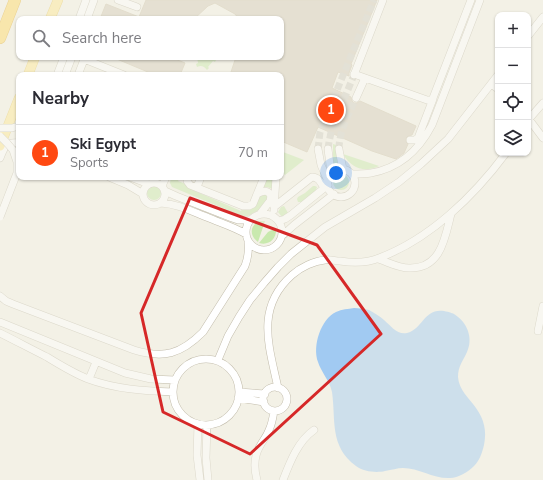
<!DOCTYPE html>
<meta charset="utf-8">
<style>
:root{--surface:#fff;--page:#f7f7f7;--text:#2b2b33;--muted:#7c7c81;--line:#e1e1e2;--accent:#ff4912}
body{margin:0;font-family:"Nunito Sans",sans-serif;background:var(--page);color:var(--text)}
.controls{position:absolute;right:12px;top:12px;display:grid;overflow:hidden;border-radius:8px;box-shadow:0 1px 3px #0004}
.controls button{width:36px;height:36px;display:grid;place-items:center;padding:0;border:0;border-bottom:1px solid var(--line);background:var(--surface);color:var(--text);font:20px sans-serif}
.you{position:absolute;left:336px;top:173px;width:14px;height:14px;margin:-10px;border:3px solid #fff;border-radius:50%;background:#1a73e8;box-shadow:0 0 0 6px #1a73e833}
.badge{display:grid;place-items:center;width:26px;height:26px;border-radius:50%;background:var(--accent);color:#fff;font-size:13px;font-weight:700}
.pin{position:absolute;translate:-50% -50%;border:2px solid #fff;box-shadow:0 1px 4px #0006}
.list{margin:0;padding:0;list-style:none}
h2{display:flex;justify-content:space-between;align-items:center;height:52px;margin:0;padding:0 16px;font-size:17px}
h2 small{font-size:13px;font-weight:400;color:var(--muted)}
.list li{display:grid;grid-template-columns:26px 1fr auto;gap:12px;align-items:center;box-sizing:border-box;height:56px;padding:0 16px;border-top:1px solid var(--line)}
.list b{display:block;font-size:15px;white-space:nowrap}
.list p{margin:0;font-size:13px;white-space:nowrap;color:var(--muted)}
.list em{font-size:13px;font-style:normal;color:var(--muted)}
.icon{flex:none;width:22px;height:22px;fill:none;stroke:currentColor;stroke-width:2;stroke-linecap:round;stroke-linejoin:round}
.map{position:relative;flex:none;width:543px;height:480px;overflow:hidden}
.search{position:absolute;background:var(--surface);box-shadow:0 1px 3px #0004;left:16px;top:16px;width:268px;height:44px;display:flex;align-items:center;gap:10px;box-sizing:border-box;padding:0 14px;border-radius:8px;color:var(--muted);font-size:15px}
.panel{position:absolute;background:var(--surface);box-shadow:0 1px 3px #0004;left:16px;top:72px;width:268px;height:108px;border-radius:8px}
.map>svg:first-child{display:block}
.green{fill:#c9e9ae}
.water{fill:#a1caf2}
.building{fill:#d5cdbb;stroke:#d0c6ae}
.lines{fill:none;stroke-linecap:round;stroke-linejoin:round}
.minor-tunnel{stroke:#d0cec3;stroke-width:7;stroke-dasharray:7 3.5;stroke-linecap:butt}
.minor-casing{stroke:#c2bcab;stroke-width:8}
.major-casing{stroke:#e6c961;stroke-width:10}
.highway-casing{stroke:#e1af33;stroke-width:12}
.minor{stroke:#fff;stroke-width:7}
.major{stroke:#ffe994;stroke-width:9}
.highway{stroke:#ffd966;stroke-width:11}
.minor-bridge-casing{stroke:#c2bcab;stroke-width:8;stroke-linecap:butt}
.minor-bridge{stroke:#fff;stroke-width:7}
.marked{fill:none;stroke:#d62828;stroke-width:3;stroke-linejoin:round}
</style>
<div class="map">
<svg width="543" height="480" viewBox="0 0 543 480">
<rect width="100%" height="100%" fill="#f3f1e6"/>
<path class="green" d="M197 57H200L201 60 216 57 215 59 216 60 215 62 213 61 208 67 209 68 207 70C204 66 201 65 197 67L196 64 198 63Z
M333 144 336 145V152L340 165 333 167Z
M283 152 304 160 285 175 284 174 283 172 281 154Z
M343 154 379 166C364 173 351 168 343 154Z
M333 182a8 8 0 1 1 16 0a8 8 0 1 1-16 0Z
M171 177H180L178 181 196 188 195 191 241 211 243 207 264 193 268 196 264 207 248 216H242L172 187 170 183Z
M266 177H274L273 189 267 187H261Z
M313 186H315L317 187 316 190 302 202H298L297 199 298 197 305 193Z
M147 193a7 7 0 1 1 14 0a7 7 0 1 1-14 0Z
M284 206 288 213 282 217 278 212 281 207Z
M259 221H265L258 242C249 235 250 226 259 221Z
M276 228C277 239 269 246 259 243L268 232Z"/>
<path class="water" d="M354 308C359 308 364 309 369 310 374 313 380 316 384 320 391 326 397 335 407 333 423 329 424 308 444 311 449 312 454 313 458 317 468 325 473 339 467 352 463 361 458 366 458 377 459 390 469 398 476 408 484 419 487 431 484 445 482 453 480 460 474 466 468 472 458 478 450 478 434 479 419 468 403 468 397 468 392 470 385 471 377 473 364 472 356 466 329 446 336 420 332 392 330 381 321 372 318 362 312 346 321 319 336 312 342 309 348 309 354 308Z"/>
<path class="building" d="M146 0H377L351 64 352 65 349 73V76L338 72 332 88 351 97 352 101 354 103H357L360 101 416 126 412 135 408 136 406 138V142L408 144 404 153 396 159 372 151 318 127 307 152 281 141V75H230L236 57H281V19H239L235 14 215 3 208 6 194 19H100L106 4 139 17Z
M112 57H170L185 63 180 75H147L148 72Z"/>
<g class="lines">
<path class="minor-tunnel" d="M318 149 320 132 323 124 374 0
M328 149 329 142 332 128 354 75
M339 149C339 131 349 114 356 98"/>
<defs>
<path id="minor" d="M118 0 137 7
M79 19 86 0
M87 19 94 0
M528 36 543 17
M84 59 124 75
M354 74 427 100H431L433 98 471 0
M57 75 64 57
M65 75 72 57
M78 75 85 57
M354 75 383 0
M491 84 498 89
M356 98 365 78
M528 118 543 138
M529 119 543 103
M410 140H415L418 138 433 99
M318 149 321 165 328 181
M328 149 331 173
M339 149 340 155 343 169
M0 158C4 148 6 141 19 143
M327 183a14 14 0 1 1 28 0a14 14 0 1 1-28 0Z
M352 174C358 174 365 174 371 173 400 168 419 150 432 125L480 0
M109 177 128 185 143 194
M130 177 149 184
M187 177V181L190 185 243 206H249L253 204 264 177
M143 194a11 11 0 1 1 22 0a11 11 0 1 1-22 0Z
M162 186 166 177
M197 187 201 177
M165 191 176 196 232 218 238 220H250
M257 194C263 191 268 189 271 196L270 201 260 214
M161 203C178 204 193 212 209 218 221 223 234 227 246 234
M274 207 312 177C319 177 321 183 324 188
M274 210 276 177
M246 232a18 18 0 1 1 36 0a18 18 0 1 1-36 0Z
M279 221 285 219 291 215 328 185
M283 235 294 225 334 194
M378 259C388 262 398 268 409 268 441 269 445 238 451 214
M0 296 6 301 13 304 134 350C164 359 181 354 203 332L245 266C248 258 249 251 248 242
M0 322 125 373 151 379 175 380
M538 331 543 306
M0 333C16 341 31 349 47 357 60 365 73 373 88 379 115 389 144 391 173 392
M173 392a33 33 0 1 1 66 0a33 33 0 1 1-66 0Z
M218 360 228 336 239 317 250 300 264 283 278 267 291 254 325 227 375 198 399 182 421 164 448 139 498 75
M89 379 96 362
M263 399a12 12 0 1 1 24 0a12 12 0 1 1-24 0Z
M278 388C269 346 255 308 292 275 301 267 314 261 325 260 330 259 335 261 340 261 353 263 367 263 379 258 430 239 474 196 506 153
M239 392 265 394
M238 398 264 402
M198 424 197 455 200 480
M207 425 206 458 208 480
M257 480C254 469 254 456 260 446 263 440 267 436 269 430 272 424 273 417 274 411
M283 480C290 462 298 441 314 430"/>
<path id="major" d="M50 19 58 0
M28 75 35 57
M0 146 19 98"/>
<path id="highway" d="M0 38 15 0"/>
</defs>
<use href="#minor" class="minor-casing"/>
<use href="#major" class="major-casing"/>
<use href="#highway" class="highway-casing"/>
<use href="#minor" class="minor"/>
<use href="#major" class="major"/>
<use href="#highway" class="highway"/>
<defs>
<path id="minor-bridge" d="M0 128H12L19 126
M0 136 7 143 13 150 17 162V173L0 217"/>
</defs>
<use href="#minor-bridge" class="minor-bridge-casing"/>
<use href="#minor-bridge" class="minor-bridge"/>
</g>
<path d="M0 0H543V480H0ZM190 198 317 245 381 334 250 454 163 412 141 313Z" fill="#f3f1e6" fill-opacity=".55" fill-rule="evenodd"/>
<path class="marked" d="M190 198 317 245 381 334 250 454 163 412 141 313Z"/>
</svg>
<div class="controls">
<button>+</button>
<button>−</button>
<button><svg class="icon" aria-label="locate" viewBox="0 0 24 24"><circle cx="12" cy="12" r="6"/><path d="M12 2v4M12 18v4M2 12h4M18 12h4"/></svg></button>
<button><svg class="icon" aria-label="layers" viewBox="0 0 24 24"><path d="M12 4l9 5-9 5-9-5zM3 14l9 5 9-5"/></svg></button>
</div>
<div class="you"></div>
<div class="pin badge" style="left:331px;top:110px">1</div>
<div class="search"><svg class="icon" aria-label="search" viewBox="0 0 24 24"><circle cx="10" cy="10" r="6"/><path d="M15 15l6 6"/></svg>Search here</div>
<section class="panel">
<h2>Nearby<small></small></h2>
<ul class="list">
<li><span class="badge">1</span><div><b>Ski Egypt</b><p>Sports</p></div><em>70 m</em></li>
</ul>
</section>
</div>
